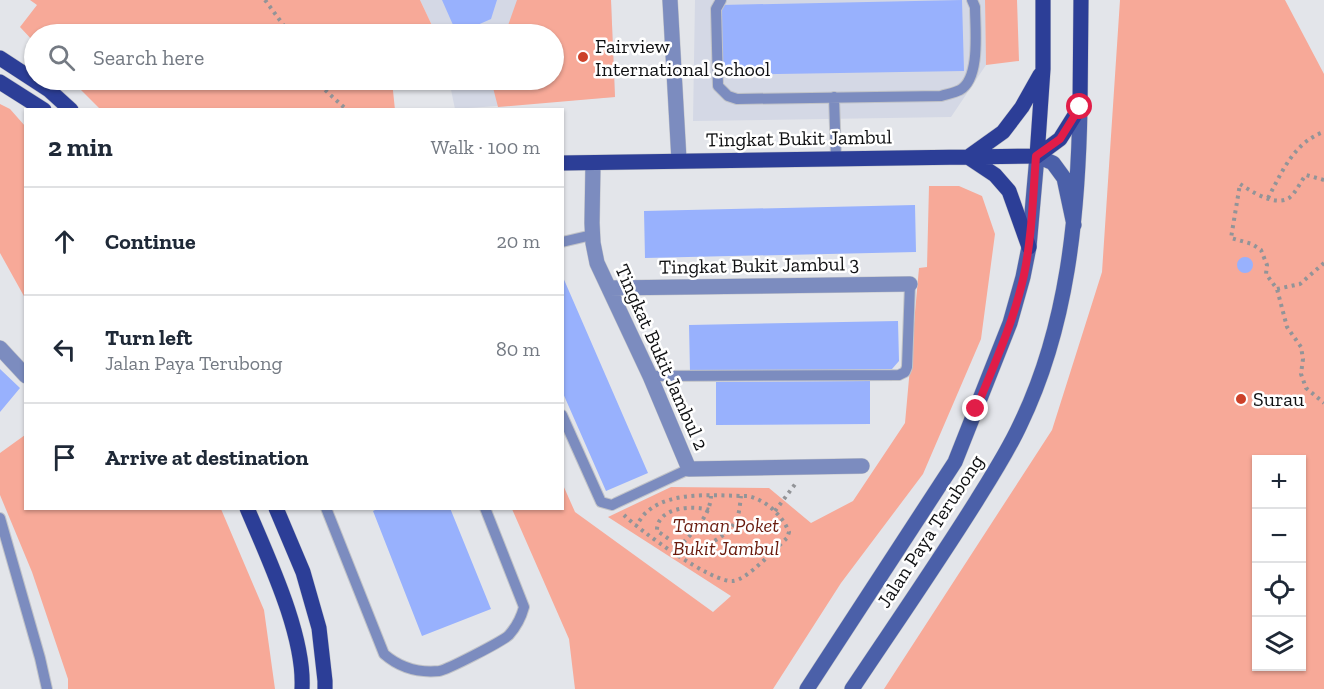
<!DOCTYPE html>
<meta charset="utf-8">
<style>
:root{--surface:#fff;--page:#f2f2f3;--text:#1f2937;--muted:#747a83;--line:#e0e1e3}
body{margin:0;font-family:"Zilla Slab",serif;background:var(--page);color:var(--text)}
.controls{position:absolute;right:18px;bottom:18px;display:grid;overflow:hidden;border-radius:0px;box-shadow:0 2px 4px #0004}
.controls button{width:54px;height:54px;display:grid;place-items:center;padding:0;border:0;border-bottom:2px solid var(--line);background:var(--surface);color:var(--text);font:30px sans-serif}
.stop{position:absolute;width:18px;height:18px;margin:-14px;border:4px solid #e11d48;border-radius:50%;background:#fff}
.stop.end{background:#e11d48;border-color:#fff;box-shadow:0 2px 6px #0008}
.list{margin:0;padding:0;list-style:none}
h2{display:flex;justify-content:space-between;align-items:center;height:78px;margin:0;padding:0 24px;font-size:26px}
h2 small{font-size:20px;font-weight:400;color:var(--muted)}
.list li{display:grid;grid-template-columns:39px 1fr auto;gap:18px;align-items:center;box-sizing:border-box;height:108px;padding:0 24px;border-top:2px solid var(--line)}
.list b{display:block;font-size:22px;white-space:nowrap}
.list p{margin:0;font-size:20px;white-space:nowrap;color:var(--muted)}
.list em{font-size:20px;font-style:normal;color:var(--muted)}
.icon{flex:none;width:33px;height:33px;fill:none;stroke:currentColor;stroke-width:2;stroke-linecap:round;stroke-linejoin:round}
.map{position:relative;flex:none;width:1324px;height:689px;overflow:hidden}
.search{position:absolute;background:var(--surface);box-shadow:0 2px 4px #0004;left:24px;top:24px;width:540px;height:66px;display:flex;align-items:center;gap:15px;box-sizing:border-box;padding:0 21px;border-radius:33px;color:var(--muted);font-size:22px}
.panel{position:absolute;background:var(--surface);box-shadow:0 2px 4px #0004;left:24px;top:108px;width:540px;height:402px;border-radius:0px}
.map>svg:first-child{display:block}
.built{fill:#d4d8e5}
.green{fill:#f7a998;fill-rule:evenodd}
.building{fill:#98b1fd}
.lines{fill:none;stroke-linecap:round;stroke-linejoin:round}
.service-casing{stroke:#c1c3c8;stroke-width:12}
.minor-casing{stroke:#c1c3c8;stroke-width:16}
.secondary-casing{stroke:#c1c3c8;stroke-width:16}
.primary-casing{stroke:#c1c3c8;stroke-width:16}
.path{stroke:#929498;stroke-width:4;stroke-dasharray:3 4.5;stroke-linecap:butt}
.service{stroke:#7c8cbf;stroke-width:10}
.minor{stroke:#7c8cbf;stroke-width:15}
.secondary{stroke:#4b60a9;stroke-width:15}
.primary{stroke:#2c3e97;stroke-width:15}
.route{stroke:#e11d48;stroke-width:8}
.poi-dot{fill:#cc4129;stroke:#fff;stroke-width:2}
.labels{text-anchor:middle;stroke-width:5;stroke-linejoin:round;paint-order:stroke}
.poi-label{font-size:20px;fill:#101113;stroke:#fff;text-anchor:start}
.street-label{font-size:20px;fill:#101113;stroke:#fff}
.park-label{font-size:20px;font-style:italic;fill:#6a1b0d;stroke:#fff}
</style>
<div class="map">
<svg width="1324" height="689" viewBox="0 0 1324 689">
<rect width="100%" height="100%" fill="#e3e5ea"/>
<path class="built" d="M420 0H611L615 97 455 109 449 80H554V34H436Z
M695 0H985L986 65 951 117 693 121Z"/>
<path class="green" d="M30 0H420L436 34H34V42L20 27 37 5Z
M517 0H611L615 97 498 107 491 80H554V34H505Z
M985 0H1017L1019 61 986 65Z
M1120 0H1285L1324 74V689H884L1052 430 1102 272ZM1256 460H1302V666H1256Z
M71 80H398L392 81 395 110 100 109Z
M0 104 10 109 25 126V298L0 253Z
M929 186H959L982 196 995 234 981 339 923 474 841 583 773 689H575L569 639 512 509 562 508 563 485 575 512 713 612 731 596 608 517 671 487 769 488 811 523 853 501 905 423 919 268 927 267Z
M25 435 26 508 221 509 264 610 275 689H68V679L32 572 0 495V453Z"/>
<path class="building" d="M442 0H497L491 19 457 34Z
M962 0 964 71 722 75 721 5Z
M915 205 916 252 645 258 644 211Z
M1237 265a8 8 0 1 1 16 0a8 8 0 1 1-16 0Z
M562 275 648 473 606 491 562 391Z
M898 321 899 361 892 369 690 372 689 325Z
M0 369 20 388 0 412Z
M870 381V424L716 425V382Z
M379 508H450L491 609 422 636 373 511Z"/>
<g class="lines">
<defs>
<path id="service" d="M721 0 716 9 718 86 728 96 737 99 941 96C947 94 954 93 960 90 981 78 975 28 975 7L972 0
M834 97 836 158
M562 242 592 235
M650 376 899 375 905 372 907 367 910 284
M562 415 601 502 612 505 616 503 689 469
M326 508 384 654C400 668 418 673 439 671 447 670 503 641 509 635 517 626 521 618 524 607L485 508
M0 518 40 658 47 689"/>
<path id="minor" d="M670 0 679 160
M593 163 592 223 593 243 597 263 650 376 689 469 862 466
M609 288 910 284
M0 348 26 376"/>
<path id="secondary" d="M807 689 955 462 1010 323 1023 277 1029 247 1037 156 1053 163 1064 178 1074 225
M852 689C894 626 937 564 977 500 992 476 1008 451 1020 425 1068 326 1078 215 1080 107"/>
<path id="primary" d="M0 58 49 90 71 110
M0 82 44 110
M1037 156 1060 139 1080 107 1081 0
M1037 156 1043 69V0
M968 157 1003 132 1022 107 1040 75
M968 157 995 175 1009 191 1029 247
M562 163 1037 156
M247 508C268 558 305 635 302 689
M276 508 303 572 319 628 325 681V689"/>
</defs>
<use href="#service" class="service-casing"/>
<use href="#minor" class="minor-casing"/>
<use href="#secondary" class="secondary-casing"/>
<use href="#primary" class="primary-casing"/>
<path class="path" d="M265 0 290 34
M314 80 347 110
M1324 180 1306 175C1300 182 1296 193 1289 198 1275 207 1251 191 1240 184L1231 238 1252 244 1261 250 1267 265 1266 274 1277 289 1287 327 1301 347 1303 359 1301 374 1306 388 1324 403
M1268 198C1282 172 1294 142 1324 132
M1277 289 1300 284 1324 263
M709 510C693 505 656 507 657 531 664 535 673 543 681 546 701 553 732 535 738 515 740 509 740 502 741 496
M775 511 796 483
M624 515C640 531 712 583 733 581 747 580 776 548 787 538L789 532C782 515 766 500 748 496 718 496 672 490 648 511 643 514 640 521 636 525
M673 553C688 537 710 519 711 496"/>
<use href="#service" class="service"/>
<use href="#minor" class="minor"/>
<use href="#secondary" class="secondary"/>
<use href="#primary" class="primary"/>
</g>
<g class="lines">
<path class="route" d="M976 409C994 365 1014 321 1024 275 1032 236 1033 196 1036 156L1060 139 1080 107"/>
</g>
<g class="poi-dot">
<circle cx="583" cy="57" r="6"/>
<circle cx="1241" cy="399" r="6"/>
</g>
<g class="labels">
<g class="poi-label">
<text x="595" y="53">Fairview<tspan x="595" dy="23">International School</tspan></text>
<text x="1253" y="406">Surau</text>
</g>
<g class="street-label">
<text transform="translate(799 138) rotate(-1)" y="7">Tingkat Bukit Jambul</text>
<text transform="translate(759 265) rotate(-1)" y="7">Tingkat Bukit Jambul 3</text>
<text transform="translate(662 357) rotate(66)" y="7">Tingkat Bukit Jambul 2</text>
<text transform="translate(930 531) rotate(-57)" y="7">Jalan Paya Terubong</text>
</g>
<g class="park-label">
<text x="726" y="532">Taman Poket<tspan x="726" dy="23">Bukit Jambul</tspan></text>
</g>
</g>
</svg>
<div class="controls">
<button>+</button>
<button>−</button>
<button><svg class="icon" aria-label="locate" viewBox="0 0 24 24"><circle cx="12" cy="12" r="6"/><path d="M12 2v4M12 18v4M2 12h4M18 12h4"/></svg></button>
<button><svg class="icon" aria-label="layers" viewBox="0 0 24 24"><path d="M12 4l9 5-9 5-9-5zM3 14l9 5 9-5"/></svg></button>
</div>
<div class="stop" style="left:1080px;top:107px"></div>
<div class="stop end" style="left:976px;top:409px"></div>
<div class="search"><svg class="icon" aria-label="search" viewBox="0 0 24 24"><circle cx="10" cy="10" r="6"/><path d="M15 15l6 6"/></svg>Search here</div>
<section class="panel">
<h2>2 min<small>Walk · 100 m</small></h2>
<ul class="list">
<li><svg class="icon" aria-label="ahead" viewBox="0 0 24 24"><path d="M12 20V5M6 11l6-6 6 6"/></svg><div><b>Continue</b></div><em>20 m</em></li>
<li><svg class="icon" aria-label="left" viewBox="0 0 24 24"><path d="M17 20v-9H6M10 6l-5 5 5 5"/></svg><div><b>Turn left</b><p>Jalan Paya Terubong</p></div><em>80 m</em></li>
<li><svg class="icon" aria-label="arrive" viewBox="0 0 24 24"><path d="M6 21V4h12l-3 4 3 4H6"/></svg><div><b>Arrive at destination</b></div></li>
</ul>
</section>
</div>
